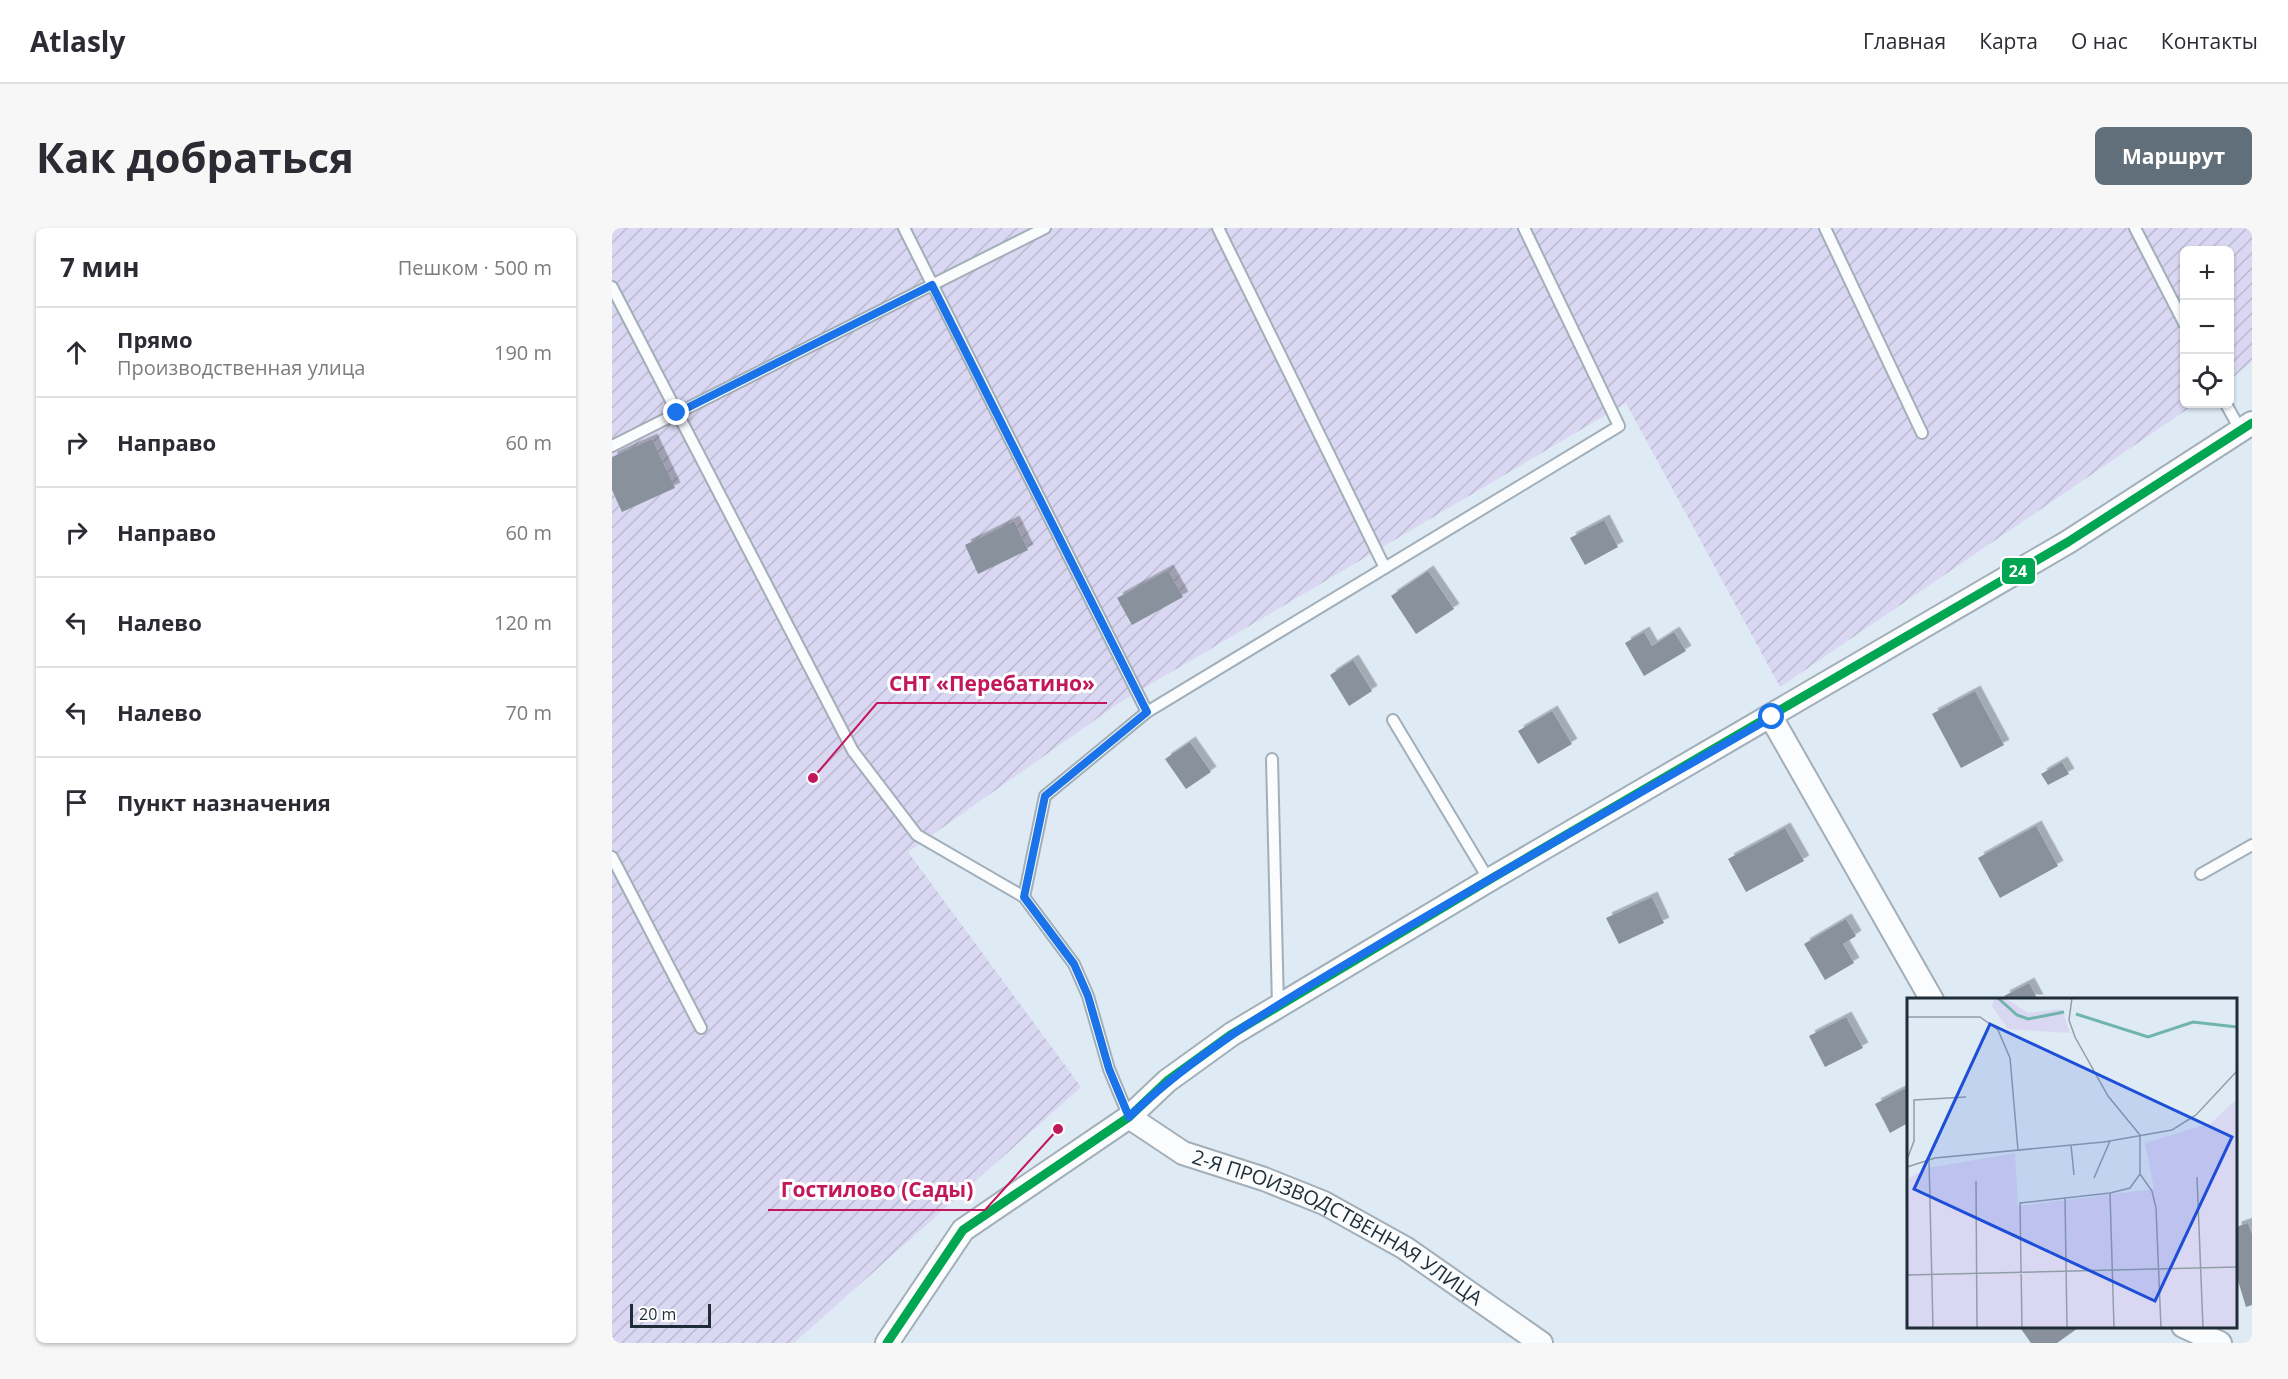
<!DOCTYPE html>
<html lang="ru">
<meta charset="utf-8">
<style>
:root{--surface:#fff;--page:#f7f7f7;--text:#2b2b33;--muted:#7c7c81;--line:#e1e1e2;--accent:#616f7a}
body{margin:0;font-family:"Open Sans",sans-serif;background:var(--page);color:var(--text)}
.controls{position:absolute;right:18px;top:18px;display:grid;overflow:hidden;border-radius:9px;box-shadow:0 2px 4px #0004}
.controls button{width:54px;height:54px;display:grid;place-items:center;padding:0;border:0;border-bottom:2px solid var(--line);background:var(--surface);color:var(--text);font:30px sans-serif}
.scale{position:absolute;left:18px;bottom:15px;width:81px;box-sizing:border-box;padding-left:6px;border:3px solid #1e2d38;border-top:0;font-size:16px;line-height:21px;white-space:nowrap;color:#1e2d38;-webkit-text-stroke:4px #fff;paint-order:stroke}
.stop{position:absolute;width:18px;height:18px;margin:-14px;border:4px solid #1a73e8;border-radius:50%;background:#fff}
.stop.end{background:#1a73e8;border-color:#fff;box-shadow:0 2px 6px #0008}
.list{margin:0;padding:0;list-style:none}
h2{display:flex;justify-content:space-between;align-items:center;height:78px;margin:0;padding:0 24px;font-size:26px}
h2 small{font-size:20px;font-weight:400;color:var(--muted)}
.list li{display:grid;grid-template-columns:39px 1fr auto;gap:18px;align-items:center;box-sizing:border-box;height:90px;padding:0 24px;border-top:2px solid var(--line)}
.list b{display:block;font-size:22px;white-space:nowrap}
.list p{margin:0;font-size:20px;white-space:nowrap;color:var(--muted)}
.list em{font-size:20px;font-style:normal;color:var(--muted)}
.icon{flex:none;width:33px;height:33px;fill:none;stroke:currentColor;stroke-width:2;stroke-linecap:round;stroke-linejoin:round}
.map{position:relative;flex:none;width:1640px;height:1115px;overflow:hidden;border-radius:9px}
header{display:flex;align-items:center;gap:36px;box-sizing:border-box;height:84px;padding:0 30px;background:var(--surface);border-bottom:2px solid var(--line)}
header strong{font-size:28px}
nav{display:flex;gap:33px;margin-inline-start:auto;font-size:21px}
.intro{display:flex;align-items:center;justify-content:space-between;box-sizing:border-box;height:144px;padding:0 36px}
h1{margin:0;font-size:42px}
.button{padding:15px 27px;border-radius:9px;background:var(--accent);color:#fff;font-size:21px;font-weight:700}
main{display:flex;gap:36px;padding:0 36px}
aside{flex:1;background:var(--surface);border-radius:9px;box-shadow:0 2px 4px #0004}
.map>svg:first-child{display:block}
.garden{fill:url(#garden-furrows)}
.building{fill:#89929c;filter:url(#shadow)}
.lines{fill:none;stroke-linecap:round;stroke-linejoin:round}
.service-casing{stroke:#a3afb8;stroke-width:14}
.minor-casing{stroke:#a3afb8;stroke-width:26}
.service{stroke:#fafcfd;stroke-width:10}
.minor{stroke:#fafcfd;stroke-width:22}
.bus-1-casing{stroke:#fff;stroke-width:14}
.bus-1{stroke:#00a651;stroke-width:9}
.route{stroke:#1a73e8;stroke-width:8}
.labels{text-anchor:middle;stroke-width:6;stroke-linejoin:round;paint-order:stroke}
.street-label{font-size:20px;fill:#1e2d38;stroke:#fff}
.inset-river{fill:none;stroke:#70b4ad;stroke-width:3}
.inset-road{fill:none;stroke:#919ea9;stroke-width:1.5}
.view{fill:#1d4ed8;fill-opacity:0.15;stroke:#1d4ed8;stroke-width:3}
.inset-edge{fill:none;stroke:#1e2d38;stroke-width:3}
.leader{fill:none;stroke:#c2185b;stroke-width:2}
.callout-dot{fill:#c2185b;stroke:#fff;stroke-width:2}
.callout-label{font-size:21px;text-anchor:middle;font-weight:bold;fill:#c2185b;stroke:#fff;stroke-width:6;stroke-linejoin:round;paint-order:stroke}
.line-badge{stroke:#fff;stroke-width:2}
.badge-label{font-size:16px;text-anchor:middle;font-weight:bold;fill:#fff}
</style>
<header>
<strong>Atlasly</strong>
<nav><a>Главная</a><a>Карта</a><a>О нас</a><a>Контакты</a></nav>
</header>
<div class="intro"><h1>Как добраться</h1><a class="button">Маршрут</a></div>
<main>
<aside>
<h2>7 мин<small>Пешком · 500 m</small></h2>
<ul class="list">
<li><svg class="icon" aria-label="ahead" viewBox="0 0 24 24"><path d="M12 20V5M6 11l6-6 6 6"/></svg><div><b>Прямо</b><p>Производственная улица</p></div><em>190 m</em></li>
<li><svg class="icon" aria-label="right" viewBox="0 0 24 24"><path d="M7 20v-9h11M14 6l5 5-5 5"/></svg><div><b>Направо</b></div><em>60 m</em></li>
<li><svg class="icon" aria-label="right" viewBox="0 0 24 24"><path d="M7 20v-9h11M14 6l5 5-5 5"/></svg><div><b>Направо</b></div><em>60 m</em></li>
<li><svg class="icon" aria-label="left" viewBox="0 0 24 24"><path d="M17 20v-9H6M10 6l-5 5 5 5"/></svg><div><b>Налево</b></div><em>120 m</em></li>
<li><svg class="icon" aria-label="left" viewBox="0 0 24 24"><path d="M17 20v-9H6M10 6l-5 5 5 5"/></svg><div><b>Налево</b></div><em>70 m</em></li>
<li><svg class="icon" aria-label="arrive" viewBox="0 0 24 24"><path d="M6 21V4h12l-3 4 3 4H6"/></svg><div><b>Пункт назначения</b></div></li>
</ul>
</aside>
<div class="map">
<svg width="1640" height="1115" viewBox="0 0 1640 1115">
<defs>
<pattern id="garden-furrows" width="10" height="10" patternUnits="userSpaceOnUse" patternTransform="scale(1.5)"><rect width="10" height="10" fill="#dad7f2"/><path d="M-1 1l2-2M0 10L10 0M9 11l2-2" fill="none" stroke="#bbb9d0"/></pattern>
<filter id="shadow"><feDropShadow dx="5.5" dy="-5.5" stdDeviation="0" flood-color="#0004"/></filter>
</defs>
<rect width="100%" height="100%" fill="#deeaf4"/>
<path class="garden" d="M0 0H1640V133L1618 152V22H1572V176H1583L1168 459 1014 175 507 475 296 624 469 859 182 1115H0Z"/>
<path class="building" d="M40 211 63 260 10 284 0 262V229Z
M992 292 1006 319 973 337 958 310Z
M402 293 416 322 366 346 353 317Z
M556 342 571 369 520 397 505 370Z
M816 343 842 381 804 406 779 368Z
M1032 404 1040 418 1062 404 1074 423 1032 448 1013 415Z
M741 432 760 463 737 478 718 447Z
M1363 463 1392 517 1349 540 1320 486Z
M940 483 960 516 926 536 906 503Z
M578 514 599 544 574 561 553 531Z
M1450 534 1457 546 1436 557 1429 546Z
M1424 598 1446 638 1388 670 1366 630Z
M1173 600 1192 633 1134 664 1116 631Z
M1040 669 1052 695 1007 716 994 690Z
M1234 691 1244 708 1231 716 1242 735 1213 752 1192 716Z
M1417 755 1426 772H1394L1392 768Z
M1234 789 1251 820 1213 839 1197 808Z
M1296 859V895L1278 905 1263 876Z
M1636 995 1640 1006V1077L1634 1079 1624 1046V999Z
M1407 1098H1469L1445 1115H1419Z"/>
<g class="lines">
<defs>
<path id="service" d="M292 0 535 484
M606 0 773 340
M1213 0 1310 205
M1523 0 1572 95
M0 59 241 523 305 607 412 669 462 736 476 768 497 841 517 889
M1614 176 1629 203
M0 218 433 0
M781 492 877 652
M660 531 666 778
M0 629 89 800
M1589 646 1640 617
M412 669 433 568 535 484 1007 198 912 0"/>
<g id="minor">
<path d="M1159 489 1320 772"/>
<path id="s1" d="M517 889 571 925 652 951 712 975 793 1020 929 1115"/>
<path d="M1571 1098 1608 1115"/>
<path d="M275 1115 351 1002 517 889 555 853 620 806 877 652 1456 314 1640 195"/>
</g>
</defs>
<use href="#service" class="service-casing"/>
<use href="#minor" class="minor-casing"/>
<use href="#service" class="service"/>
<use href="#minor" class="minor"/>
<defs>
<path id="bus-1" d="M275 1115 351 1002 517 889 555 853 620 806 877 652 1456 314 1640 195"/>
</defs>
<use href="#bus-1" class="bus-1-casing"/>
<use href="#bus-1" class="bus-1"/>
</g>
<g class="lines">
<path class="route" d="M65 185 320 57 535 484 433 568 412 669 462 736 476 768 497 841 517 889C596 813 693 761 786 705 910 632 1035 561 1160 489"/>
</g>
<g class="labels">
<g class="street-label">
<text dy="7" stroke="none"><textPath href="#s1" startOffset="237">2-Я ПРОИЗВОДСТВЕННАЯ УЛИЦА</textPath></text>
</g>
</g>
<g transform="translate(1295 770)">
<rect width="330" height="330" fill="#deeaf4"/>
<path d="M87 0H98L121 15 155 11 163 35 101 31 85 9Z" fill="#dad7f2"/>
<path d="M330 101V330H0L2 180 21 170 108 155 111 208 247 191 238 145 304 125Z" fill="#dad7f2"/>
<path class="inset-river" d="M91 0 110 17 121 21 157 14M169 16 241 39 286 24 330 29"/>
<path class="inset-road" d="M165 0 162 22 168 39 201 98 233 137M0 19H73L91 32 103 60 111 152M233 137V176L245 193 249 210 254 330M164 147 167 177M1 159 7 143V102L59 99M22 161 26 330M0 169 28 160 197 144 265 132 289 117 330 73M290 179 296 330M187 180 203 143M69 183 70 330M203 195 207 330M158 200 160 330M0 277 330 269M115 330 113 205 203 195 223 190 233 176"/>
<path class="view" d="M83 26 325 139 248 303 7 191Z"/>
<rect width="330" height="330" class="inset-edge"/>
</g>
<path class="leader" d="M201 550L265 475H495M446 901L373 982H156"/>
<g class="callout-dot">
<circle cx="201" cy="550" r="6"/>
<circle cx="446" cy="901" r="6"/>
</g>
<g class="callout-label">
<text x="380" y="463">СНТ «Перебатино»</text>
<text x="265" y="969">Гостилово (Сады)</text>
</g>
<rect class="line-badge" x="1389" y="329" width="35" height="28" rx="6" fill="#00a651"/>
<g class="badge-label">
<text x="1406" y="349">24</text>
</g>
</svg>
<div class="controls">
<button>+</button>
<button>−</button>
<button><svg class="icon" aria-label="locate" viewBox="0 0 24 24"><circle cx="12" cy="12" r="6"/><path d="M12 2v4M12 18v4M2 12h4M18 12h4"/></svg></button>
</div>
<div class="scale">20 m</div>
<div class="stop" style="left:1160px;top:489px"></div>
<div class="stop end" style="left:65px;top:185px"></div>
</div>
</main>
